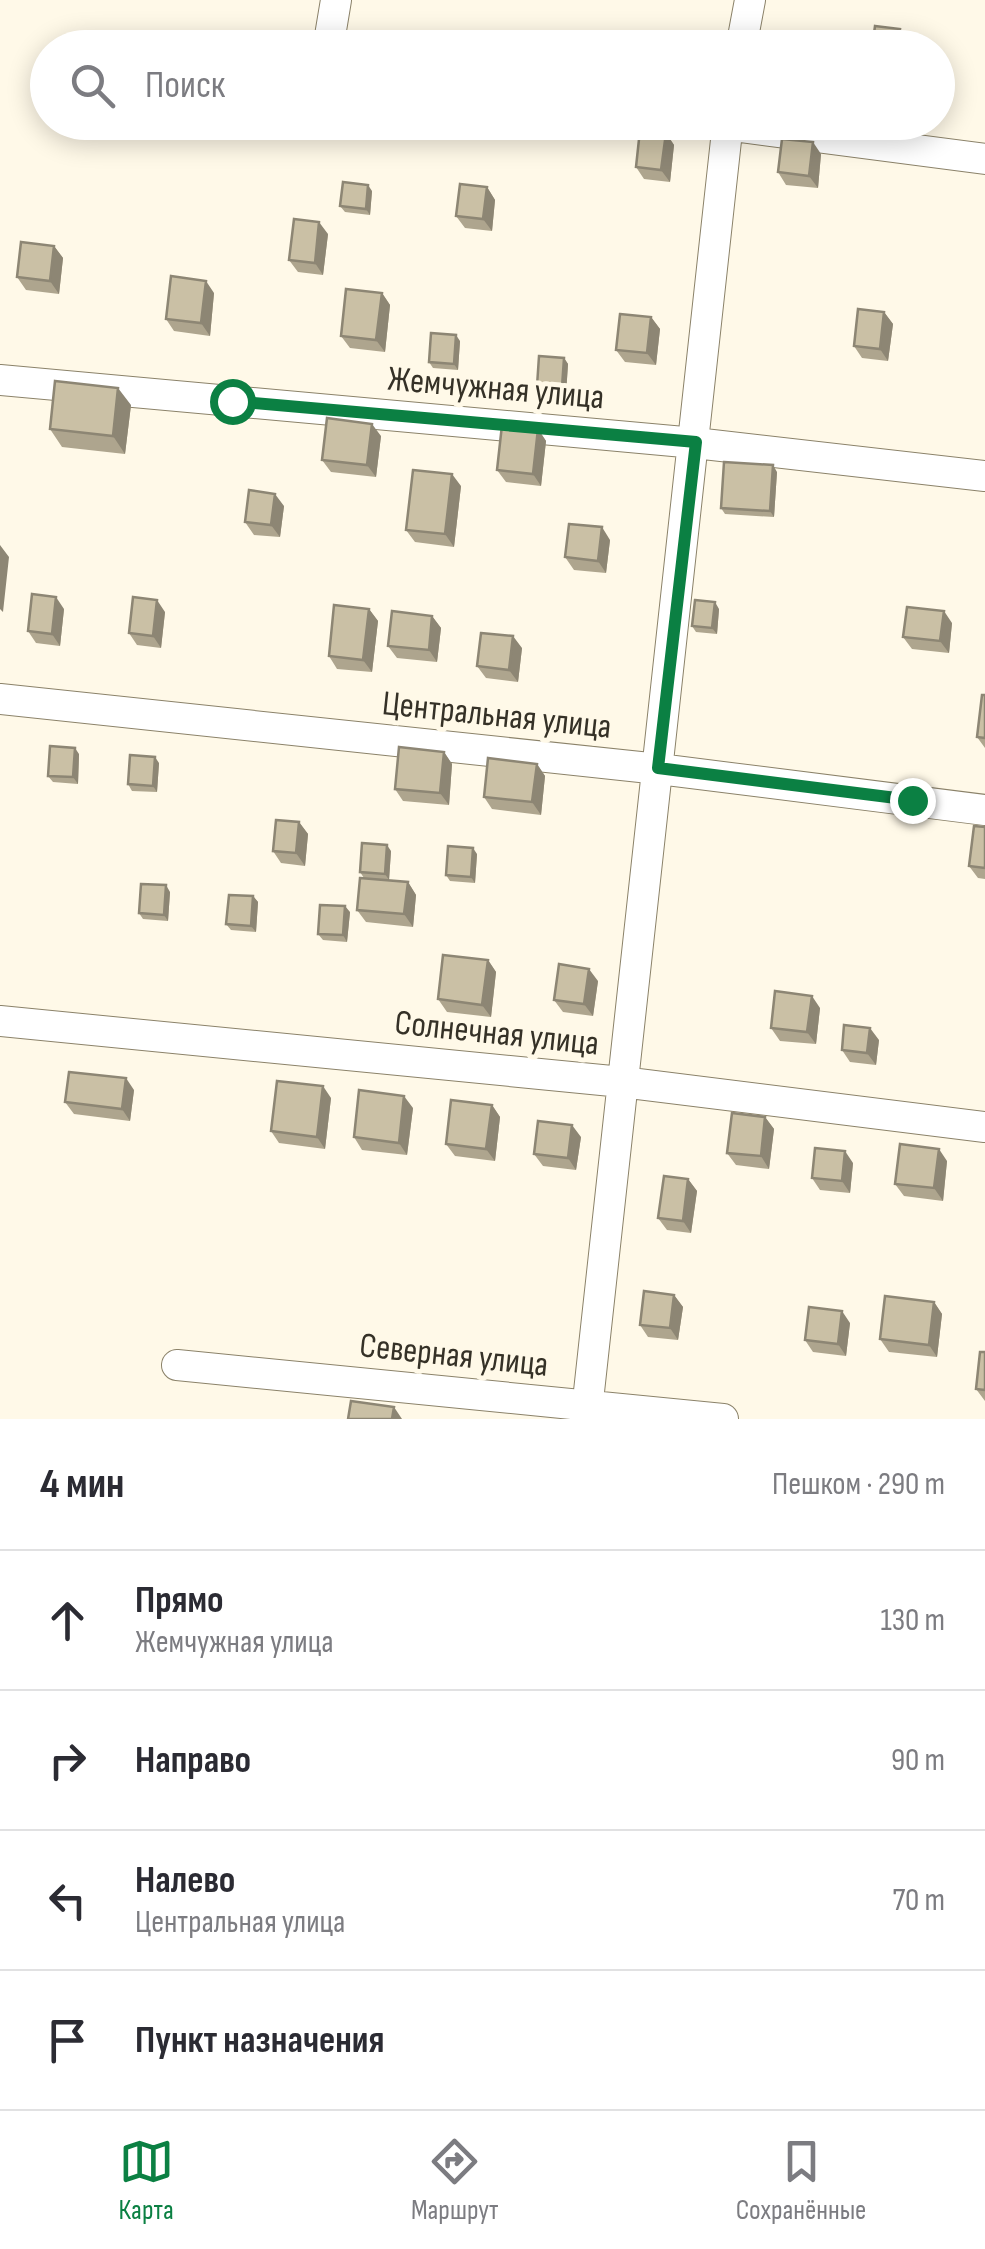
<!DOCTYPE html>
<html lang="ru">
<meta charset="utf-8">
<style>
:root{--surface:#fff;--page:#f2f2f3;--text:#2b2b33;--muted:#7c7c81;--line:#e1e1e2;--accent:#0b8043}
body{margin:0;font-family:"Sofia Sans Condensed",sans-serif;background:var(--page);color:var(--text)}
.stop{position:absolute;width:30px;height:30px;margin:-22px;border:8px solid #0b8043;border-radius:50%;background:#fff}
.stop.end{background:#0b8043;border-color:#fff;box-shadow:0 2px 10px #0008}
.list{margin:0;padding:0;list-style:none}
h2{display:flex;justify-content:space-between;align-items:center;height:130px;margin:0;padding:0 40px;font-size:42px}
h2 small{font-size:32px;font-weight:400;color:var(--muted)}
.list li{display:grid;grid-template-columns:65px 1fr auto;gap:30px;align-items:center;box-sizing:border-box;height:140px;padding:0 40px;border-top:2px solid var(--line)}
.list b{display:block;font-size:38px;white-space:nowrap}
.list p{margin:0;font-size:32px;white-space:nowrap;color:var(--muted)}
.list em{font-size:32px;font-style:normal;color:var(--muted)}
.icon{flex:none;width:55px;height:55px;fill:none;stroke:currentColor;stroke-width:2;stroke-linecap:round;stroke-linejoin:round}
.map{position:relative;flex:none;width:985px;height:1419px;overflow:hidden}
.search{position:absolute;background:var(--surface);box-shadow:0 5px 25px #0003;left:30px;right:30px;top:30px;height:110px;display:flex;align-items:center;gap:25px;box-sizing:border-box;padding:0 35px;border-radius:55px;color:var(--muted);font-size:38px}
.sheet{height:690px;background:var(--surface)}
nav{display:flex;justify-content:space-around;align-items:center;box-sizing:border-box;height:140px;border-top:2px solid var(--line);background:var(--surface);font-size:28px;color:var(--muted)}
nav a{display:grid;justify-items:center;gap:5px}
nav .on{color:var(--accent)}
.map>svg:first-child{display:block}
.lines{fill:none;stroke-linecap:round;stroke-linejoin:round}
.minor-casing{stroke:#8b8269;stroke-width:32}
.minor{stroke:#fff;stroke-width:30}
.wall{fill:#aea58e}
.shaded-wall{fill:#8d8674}
.building{fill:#cac0a5;stroke:#8d8674;stroke-width:2.5}
.route{stroke:#0b8043;stroke-width:12}
.labels{text-anchor:middle;stroke-width:10;stroke-linejoin:round;paint-order:stroke}
.street-label{font-size:35px;fill:#353127;stroke:#fff9e8}
</style>
<div class="map">
<svg width="985" height="1419" viewBox="0 0 985 1419">
<rect width="100%" height="100%" fill="#fff9e8"/>
<g class="lines">
<defs>
<path id="minor" d="M328 48 336 0
M741 48 750 0
M710 123 985 159
M0 380 695 443 985 476
M0 699 659 769 985 810
M0 1021 622 1082 985 1127
M177 1365 723 1419
M586 1419 728 122"/>
</defs>
<use href="#minor" class="minor-casing"/>
<use href="#minor" class="minor"/>
</g>
<path class="wall" d="M666 133 674 145 670 182 644 179 636 167Z
M821 154 818 188 786 185 778 172Z
M487 187 495 200 492 231 465 228 456 216Z
M372 191 370 215 345 212 340 206Z
M328 234 323 275 298 272 289 260Z
M54 246 63 258 59 294 26 290 17 277Z
M214 293 210 336 174 331 166 319Z
M382 293 390 305 385 352 350 348 341 336Z
M884 312 893 324 888 361 862 358 854 346Z
M651 317 660 329 656 365 625 362 616 350Z
M460 341 458 370 433 368 429 362Z
M564 358 568 364 566 394 541 392 537 386Z
M131 405 125 454 62 447 50 429Z
M538 429 546 441 541 486 506 482 497 470Z
M381 436 376 477 331 472 322 460Z
M777 472 774 517 725 514 721 508Z
M461 486 454 547 415 542 406 530Z
M284 506 280 537 254 535 245 522Z
M610 540 606 573 574 570 565 557Z
M64 609 60 646 36 643 28 631Z
M369 609 378 621 372 672 337 669 329 656Z
M719 609 717 634 696 632 692 626Z
M165 612 161 648 137 645 129 633Z
M432 616 441 628 437 662 397 658 388 646Z
M952 623 949 653 912 649 903 637Z
M522 648 518 682 486 678 477 666Z
M985 695V748L977 737Z
M444 752 452 764 449 805 403 801 395 789Z
M79 754 78 784 53 782 48 776Z
M159 763 157 792 132 791 128 784Z
M537 764 545 776 541 815 492 809 484 797Z
M299 822 308 834 305 866 281 863 273 851Z
M985 827V879L978 878 969 866Z
M391 851 389 880 408 882 416 895 413 927 366 922 357 910 364 878 360 872Z
M477 854 475 883 450 881 446 875Z
M170 892 168 921 143 919 139 913Z
M253 896 258 902 256 932 231 930 226 924Z
M350 912 347 942 323 940 318 934Z
M488 960 496 972 491 1017 447 1012 438 999Z
M598 981 593 1016 563 1012 554 1000Z
M820 1008 816 1044 780 1041 771 1028Z
M879 1040 876 1065 850 1062 842 1050Z
M134 1090 130 1121 74 1114 65 1102Z
M331 1098 325 1149 279 1143 271 1131Z
M492 1105 500 1117 495 1161 455 1156 446 1144Z
M413 1108 407 1155 362 1150 354 1137Z
M765 1117 774 1129 769 1169 736 1165 727 1153Z
M581 1137 576 1170 543 1166 534 1154Z
M947 1161 943 1201 904 1196 895 1184Z
M853 1163 850 1193 820 1190 812 1178Z
M688 1179 697 1191 691 1233 667 1230 658 1218Z
M674 1295 683 1307 678 1340 648 1337 640 1325Z
M934 1302 942 1314 937 1357 889 1352 880 1339Z
M850 1323 846 1356 813 1352 805 1340Z
M985 1352V1401L976 1389Z"/>
<path class="shaded-wall" d="M900 29 908 41 907 48H897Z
M666 133 674 145 670 182 661 170Z
M813 142 821 154 818 188 809 176Z
M368 185 372 191 370 215 366 209Z
M487 187 495 200 492 231 483 219Z
M319 222 328 234 323 275 315 263Z
M54 246 63 258 59 294 50 281Z
M206 281 214 293 210 336 201 323Z
M382 293 390 305 385 352 376 340Z
M884 312 893 324 888 361 880 349Z
M651 317 660 329 656 365 647 353Z
M456 335 460 341 458 370 454 364Z
M564 358 568 364 566 394 562 387Z
M118 388 131 405 125 454 113 436Z
M372 424 381 436 376 477 367 465Z
M538 429 546 441 541 486 533 474Z
M773 465 777 472 774 517 770 511Z
M452 474 461 486 454 547 445 534Z
M275 494 284 506 280 537 271 525Z
M602 527 610 540 606 573 598 561Z
M0 545 9 557 3 612 0 609Z
M56 597 64 609 60 646 52 634Z
M157 600 165 612 161 648 153 636Z
M715 602 719 609 717 634 712 628Z
M369 609 378 621 372 672 363 660Z
M944 611 952 623 949 653 940 641Z
M432 616 441 628 437 662 429 650Z
M513 636 522 648 518 682 509 670Z
M75 748 79 754 78 784 73 777Z
M444 752 452 764 449 805 440 793Z
M155 757 159 763 157 792 153 786Z
M537 764 545 776 541 815 532 802Z
M299 822 308 834 305 866 296 853Z
M387 845 391 851 389 880 385 874Z
M473 848 477 854 475 883 471 877Z
M408 882 416 895 413 927 404 914Z
M166 885 170 892 168 921 164 915Z
M253 896 258 902 256 932 251 926Z
M345 906 350 912 347 942 343 935Z
M488 960 496 972 491 1017 482 1005Z
M589 969 598 981 593 1016 584 1004Z
M812 996 820 1008 816 1044 807 1032Z
M870 1028 879 1040 876 1065 867 1053Z
M126 1078 134 1090 130 1121 122 1109Z
M323 1086 331 1098 325 1149 317 1137Z
M404 1096 413 1108 407 1155 399 1143Z
M492 1105 500 1117 495 1161 486 1149Z
M765 1117 774 1129 769 1169 761 1156Z
M572 1125 581 1137 576 1170 568 1158Z
M939 1149 947 1161 943 1201 934 1188Z
M845 1151 853 1163 850 1193 842 1181Z
M688 1179 697 1191 691 1233 683 1221Z
M674 1295 683 1307 678 1340 670 1328Z
M934 1302 942 1314 937 1357 929 1345Z
M842 1311 850 1323 846 1356 838 1344Z
M394 1407 402 1419H392Z"/>
<path class="building" d="M875 26 900 29 897 48H872Z
M640 130 666 133 661 170 636 167Z
M782 139 813 142 809 176 778 172Z
M343 182 368 185 366 209 340 206Z
M460 184 487 187 483 219 456 216Z
M294 219 319 222 315 263 289 260Z
M21 242 54 246 50 281 17 277Z
M171 276 206 281 201 323 166 319Z
M346 289 382 293 376 340 341 336Z
M858 309 884 312 880 349 854 346Z
M620 314 651 317 647 353 616 350Z
M431 333 456 335 454 364 429 362Z
M539 356 564 358 562 387 537 386Z
M55 381 118 388 113 436 50 429Z
M327 418 372 424 367 465 322 460Z
M502 425 538 429 533 474 497 470Z
M724 462 773 465 770 511 721 508Z
M413 470 452 474 445 534 406 530Z
M249 490 275 494 271 525 245 522Z
M569 524 602 527 598 561 565 557Z
M32 594 56 597 52 634 28 631Z
M133 597 157 600 153 636 129 633Z
M695 600 715 602 712 628 692 626Z
M334 605 369 609 363 660 329 656Z
M907 607 944 611 940 641 903 637Z
M392 611 432 616 429 650 388 646Z
M481 633 513 636 509 670 477 666Z
M982 695H985V738L977 737Z
M50 746 75 748 73 777 48 776Z
M399 747 444 752 440 793 395 789Z
M130 755 155 757 153 786 128 784Z
M488 758 537 764 532 802 484 797Z
M276 820 299 822 296 853 273 851Z
M974 826 985 827V868L969 866Z
M362 843 387 845 385 874 360 872Z
M448 846 473 848 471 877 446 875Z
M360 878 408 882 404 914 357 910Z
M141 884 166 885 164 915 139 913Z
M229 895 253 896 251 926 226 924Z
M320 905 345 906 343 935 318 934Z
M443 955 488 960 482 1005 438 999Z
M559 964 589 969 584 1004 554 1000Z
M775 991 812 996 807 1032 771 1028Z
M844 1025 870 1028 867 1053 842 1050Z
M69 1072 126 1078 122 1109 65 1102Z
M277 1081 323 1086 317 1137 271 1131Z
M359 1090 404 1096 399 1143 354 1137Z
M451 1100 492 1105 486 1149 446 1144Z
M732 1113 765 1117 761 1156 727 1153Z
M538 1121 572 1125 568 1158 534 1154Z
M900 1144 939 1149 934 1188 895 1184Z
M815 1148 845 1151 842 1181 812 1178Z
M664 1176 688 1179 683 1221 658 1218Z
M644 1291 674 1295 670 1328 640 1325Z
M885 1296 934 1302 929 1345 880 1339Z
M809 1307 842 1311 838 1344 805 1340Z
M980 1352H985V1390L976 1389Z
M351 1401 394 1407 392 1419H348Z"/>
<g class="lines">
<path class="route" d="M232 401 696 442 658 768 912 800"/>
</g>
<g class="labels">
<g class="street-label">
<text transform="translate(496 387) rotate(5)" y="12">Жемчужная улица</text>
<text transform="translate(497 714) rotate(6)" y="12">Центральная улица</text>
<text transform="translate(497 1032) rotate(6)" y="12">Солнечная улица</text>
<text transform="translate(454 1354) rotate(6)" y="12">Северная улица</text>
</g>
</g>
</svg>
<div class="stop" style="left:232px;top:401px"></div>
<div class="stop end" style="left:912px;top:800px"></div>
<div class="search"><svg class="icon" aria-label="search" viewBox="0 0 24 24"><circle cx="10" cy="10" r="6"/><path d="M15 15l6 6"/></svg>Поиск</div>
</div>
<section class="sheet">
<h2>4 мин<small>Пешком · 290 m</small></h2>
<ul class="list">
<li><svg class="icon" aria-label="ahead" viewBox="0 0 24 24"><path d="M12 20V5M6 11l6-6 6 6"/></svg><div><b>Прямо</b><p>Жемчужная улица</p></div><em>130 m</em></li>
<li><svg class="icon" aria-label="right" viewBox="0 0 24 24"><path d="M7 20v-9h11M14 6l5 5-5 5"/></svg><div><b>Направо</b></div><em>90 m</em></li>
<li><svg class="icon" aria-label="left" viewBox="0 0 24 24"><path d="M17 20v-9H6M10 6l-5 5 5 5"/></svg><div><b>Налево</b><p>Центральная улица</p></div><em>70 m</em></li>
<li><svg class="icon" aria-label="arrive" viewBox="0 0 24 24"><path d="M6 21V4h12l-3 4 3 4H6"/></svg><div><b>Пункт назначения</b></div></li>
</ul>
</section>
<nav>
<a class="on"><svg class="icon" aria-label="map" viewBox="0 0 24 24"><path d="M3 6l6-2 6 2 6-2v14l-6 2-6-2-6 2zM9 4v14M15 6v14"/></svg>Карта</a>
<a><svg class="icon" aria-label="directions" viewBox="0 0 24 24"><path d="M12 3l9 9-9 9-9-9zM9 14v-3h6M13 9l2 2-2 2"/></svg>Маршрут</a>
<a><svg class="icon" aria-label="saved" viewBox="0 0 24 24"><path d="M7 4h10v16l-5-4-5 4z"/></svg>Сохранённые</a>
</nav>
